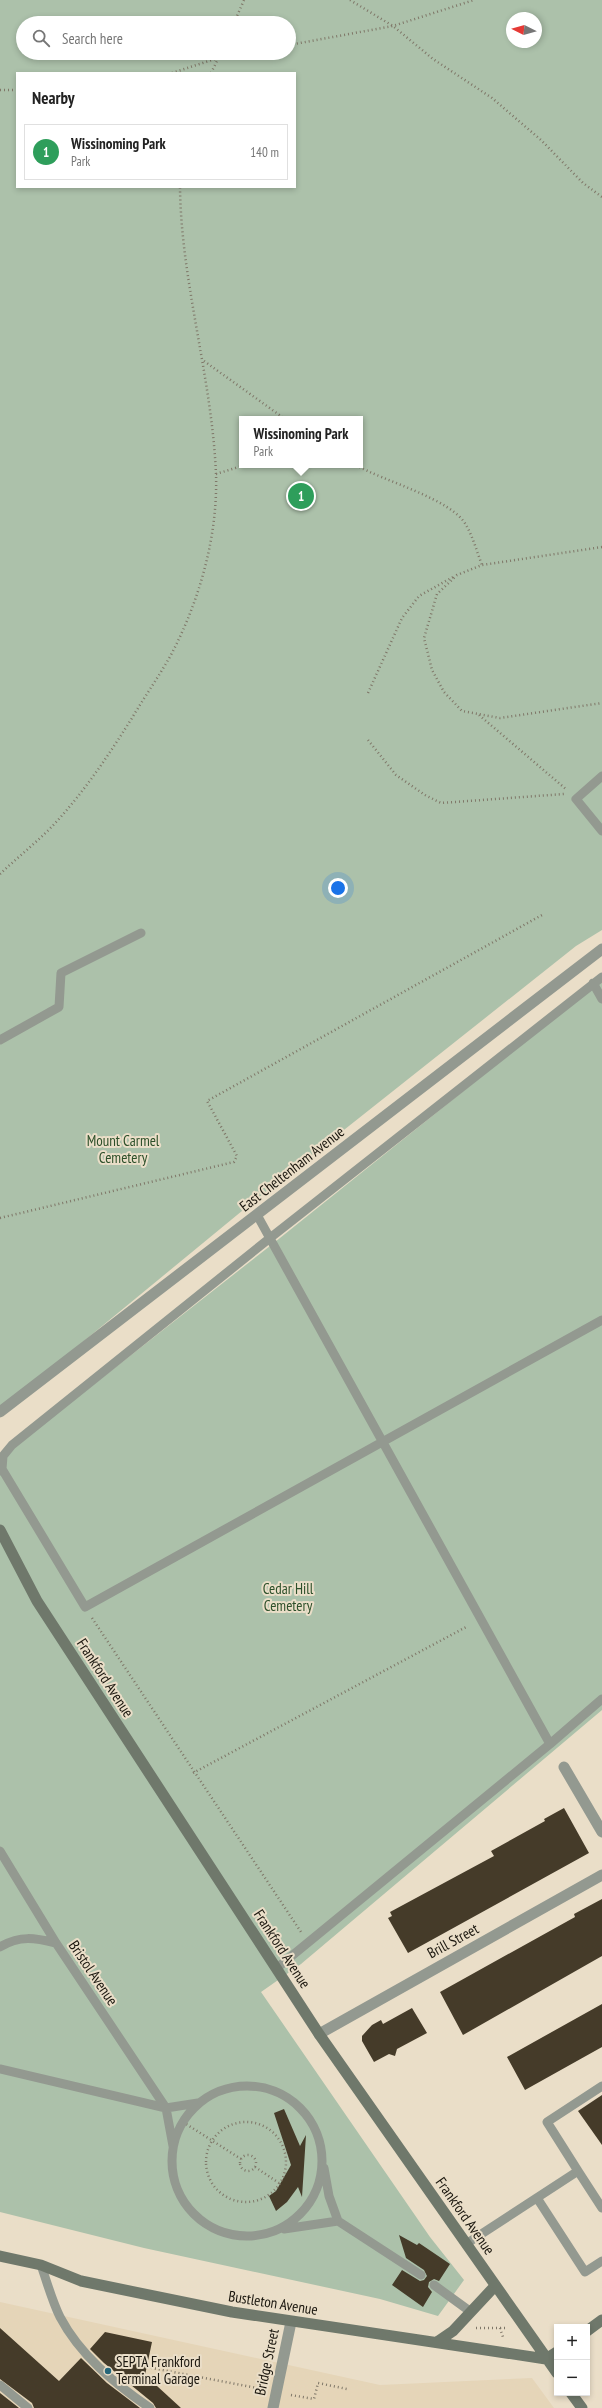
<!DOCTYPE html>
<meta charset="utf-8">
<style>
:root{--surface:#fff;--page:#f2f2f2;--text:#222;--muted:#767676;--line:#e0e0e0;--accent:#db2777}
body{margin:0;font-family:"PT Sans Narrow",sans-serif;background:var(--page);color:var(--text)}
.controls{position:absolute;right:12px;bottom:12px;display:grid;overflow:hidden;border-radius:0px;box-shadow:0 2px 6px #0003}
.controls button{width:36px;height:36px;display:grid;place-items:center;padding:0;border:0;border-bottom:1px solid var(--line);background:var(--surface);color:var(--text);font:20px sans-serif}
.compass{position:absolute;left:506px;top:12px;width:36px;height:36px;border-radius:50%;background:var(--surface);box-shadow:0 2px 6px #0003;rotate:275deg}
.you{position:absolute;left:338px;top:888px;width:14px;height:14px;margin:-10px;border:3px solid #fff;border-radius:50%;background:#1a73e8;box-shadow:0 0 0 6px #1a73e833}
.badge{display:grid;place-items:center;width:26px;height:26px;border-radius:50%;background:var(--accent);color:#fff;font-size:13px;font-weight:700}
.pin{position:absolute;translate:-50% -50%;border:2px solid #fff;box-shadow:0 1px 4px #0006}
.popup{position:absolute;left:239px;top:416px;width:124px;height:52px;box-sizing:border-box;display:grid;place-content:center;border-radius:0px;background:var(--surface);filter:drop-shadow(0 1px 3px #0005);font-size:13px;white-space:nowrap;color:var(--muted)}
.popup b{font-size:15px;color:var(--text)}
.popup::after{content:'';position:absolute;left:50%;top:100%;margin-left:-8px;border:8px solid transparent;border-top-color:var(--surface)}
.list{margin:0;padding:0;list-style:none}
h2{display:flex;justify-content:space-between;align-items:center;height:52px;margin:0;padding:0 16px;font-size:17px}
h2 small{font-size:13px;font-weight:400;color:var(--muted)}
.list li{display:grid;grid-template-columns:26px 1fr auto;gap:12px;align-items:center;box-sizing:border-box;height:56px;margin:0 8px 8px;padding:0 8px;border:1px solid var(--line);border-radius:0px}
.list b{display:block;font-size:15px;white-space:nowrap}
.list p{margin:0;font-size:13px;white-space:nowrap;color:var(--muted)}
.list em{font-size:13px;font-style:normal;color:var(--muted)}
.icon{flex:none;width:22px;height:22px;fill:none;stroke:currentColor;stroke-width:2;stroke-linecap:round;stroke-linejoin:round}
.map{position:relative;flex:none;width:602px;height:2408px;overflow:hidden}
.search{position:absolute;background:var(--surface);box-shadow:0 2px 6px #0003;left:16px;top:16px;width:280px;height:44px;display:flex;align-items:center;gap:10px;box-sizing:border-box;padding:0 14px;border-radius:22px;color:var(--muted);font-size:15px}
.panel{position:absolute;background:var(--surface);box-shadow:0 2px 6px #0003;left:16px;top:72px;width:280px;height:116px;border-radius:0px}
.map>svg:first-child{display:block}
.built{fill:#e5d5b8}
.green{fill:#acc1aa;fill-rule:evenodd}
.building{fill:#453b29}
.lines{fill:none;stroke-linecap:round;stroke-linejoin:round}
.path{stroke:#7f7768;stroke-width:2.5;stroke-dasharray:1 3;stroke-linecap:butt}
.service{stroke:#939990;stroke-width:9}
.minor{stroke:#939990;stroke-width:11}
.tertiary{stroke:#939990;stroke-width:11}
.secondary{stroke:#6f786b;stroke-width:11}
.poi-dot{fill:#25667a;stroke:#eadec8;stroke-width:1.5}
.labels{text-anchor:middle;stroke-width:4;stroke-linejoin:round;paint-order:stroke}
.park-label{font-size:15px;fill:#2d502a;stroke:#eadec8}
.street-label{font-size:15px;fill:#1a160e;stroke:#eadec8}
.poi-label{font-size:15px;fill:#1a160e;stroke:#eadec8;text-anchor:start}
</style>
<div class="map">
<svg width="602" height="2408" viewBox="0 0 602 2408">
<rect width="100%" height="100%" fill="#eadec8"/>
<path class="built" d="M0 2302 380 2385 532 2378 554 2408H0Z"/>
<path class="green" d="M0 0H602V930L576 946 248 1206 0 1410ZM512 18H536V42H512ZM23 23H289V53H23ZM17 73H295V187H17ZM242 419H360V465H242Z
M602 980V1710L301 1964 261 1992 430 2237 464 2280 438 2316 380 2299 144 2248 0 2212V1458L270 1246Z"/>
<path class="building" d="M564 1808 589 1853 408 1953 388 1918 392 1916 390 1912 494 1856 491 1851 545 1821 544 1819Z
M602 1899V1956L463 2035 440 1992 575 1917 574 1914Z
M602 2004V2047L525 2090 507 2057Z
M412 2008 427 2033 397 2049 395 2056 389 2054 374 2062 362 2041V2036L372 2025 381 2020 383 2024Z
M602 2095V2145L578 2111Z
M284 2109 300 2146 306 2135 302 2197 298 2187 287 2202 276 2211 269 2196 276 2191 291 2165 274 2113Z
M399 2235 417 2245 419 2243 450 2264 439 2281 434 2279 429 2282 428 2287 432 2292 423 2307 392 2285 402 2270 420 2281 424 2280 427 2276 424 2270 406 2258Z
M0 2328 59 2381 81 2358 107 2383 140 2408H34L32 2403 0 2379Z
M105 2332 152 2342 145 2375 181 2408H156L153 2403 104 2363 90 2349Z
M0 2393 19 2408H0Z"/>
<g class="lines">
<path class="path" d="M350 0 393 26 433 59 492 98 541 140 583 183 602 197
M234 23 244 0
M289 45 393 26 474 0
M172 73 218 58 248 53
M211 73 221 53
M0 90H17
M204 361 285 419
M356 465C383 481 452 499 466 525 473 537 477 552 482 565
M216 474 245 465
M602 547 482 565 457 575 437 594 424 638 432 670 444 692 462 711 500 718 602 703
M368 693 402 618 419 596 453 577
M479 715 567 790
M368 740 396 775 425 795 441 803 564 794
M0 874C19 856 41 839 58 820 86 789 110 753 132 718 145 696 160 675 172 653 200 599 218 535 216 474 212 378 181 282 180 187
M0 1218 234 1162 237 1156 207 1101 542 915
M92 1618 301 1932
M193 1773 468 1626
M183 2122 241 2159
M206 2162a40 40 0 1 1 80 0a40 40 0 1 1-80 0Z
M240 2163a8 8 0 1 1 16 0a8 8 0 1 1-16 0Z
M255 2167 279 2183
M476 2328H507
M500 2328 503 2337
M147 2367 262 2389
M291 2395 314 2399 318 2383 347 2389"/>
<path class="service" d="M602 776 576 799 602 831
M593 983 602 999
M0 1040 59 1007 61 973 141 933
M257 1215 550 1744 277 1968
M2 1469 85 1607 602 1320
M0 1471 2 1469 3 1456 12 1445 270 1238 602 977
M550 1744 602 1699
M0 1851 56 1943 166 2108 173 2146
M0 1947C20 1935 35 1938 56 1943
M0 2069 166 2108 198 2103
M172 2161a75 75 0 1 1 150 0a75 75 0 1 1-150 0Z
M324 2168 329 2196 338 2221 421 2275
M578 2171 547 2122 602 2086
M537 2198 585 2272 602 2261
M284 2229 338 2221
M466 2244 578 2171 602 2208
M41 2265C47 2282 52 2301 60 2317 80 2355 115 2384 150 2408
M434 2285 471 2312
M0 2385 28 2408"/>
<path class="minor" d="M564 1767 602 1832
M319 2034 602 1875
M273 2408 291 2322"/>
<path class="tertiary" d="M0 1412 602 949"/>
<path class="secondary" d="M0 1530 37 1601 319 2034 557 2373
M0 2256 41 2265 81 2281 232 2312 546 2359
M587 2331 602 2320
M437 2342 453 2331 495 2286
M546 2359 557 2352
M571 2393 582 2408"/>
</g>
<circle class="poi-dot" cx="108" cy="2371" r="4"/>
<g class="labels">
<g class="park-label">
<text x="123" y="1146">Mount Carmel<tspan x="123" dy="17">Cemetery</tspan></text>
<text x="288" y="1594">Cedar Hill<tspan x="288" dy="17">Cemetery</tspan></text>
</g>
<g class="street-label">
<text transform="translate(292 1169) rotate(-38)" y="5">East Cheltenham Avenue</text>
<text transform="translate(105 1678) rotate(57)" y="5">Frankford Avenue</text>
<text transform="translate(453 1941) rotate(-29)" y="5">Brill Street</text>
<text transform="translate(282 1949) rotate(57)" y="5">Frankford Avenue</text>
<text transform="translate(93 1973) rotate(56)" y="5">Bristol Avenue</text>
<text transform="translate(465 2216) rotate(55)" y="5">Frankford Avenue</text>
<text transform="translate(273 2303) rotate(9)" y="5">Bustleton Avenue</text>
<text transform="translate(267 2362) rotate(-78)" y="5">Bridge Street</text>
</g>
<g class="poi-label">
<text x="116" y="2367">SEPTA Frankford<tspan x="116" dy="17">Terminal Garage</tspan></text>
</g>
</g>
</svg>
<div class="controls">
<button>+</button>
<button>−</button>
</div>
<svg class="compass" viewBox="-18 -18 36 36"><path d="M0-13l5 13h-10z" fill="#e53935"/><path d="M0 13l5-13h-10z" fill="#767676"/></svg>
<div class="you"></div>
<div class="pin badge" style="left:301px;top:496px;background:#2e9e5b">1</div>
<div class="popup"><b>Wissinoming Park</b>Park</div>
<div class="search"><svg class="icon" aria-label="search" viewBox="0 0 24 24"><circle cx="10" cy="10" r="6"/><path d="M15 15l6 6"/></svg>Search here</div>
<section class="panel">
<h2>Nearby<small></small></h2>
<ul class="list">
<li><span class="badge" style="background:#2e9e5b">1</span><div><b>Wissinoming Park</b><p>Park</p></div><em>140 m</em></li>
</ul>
</section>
</div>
